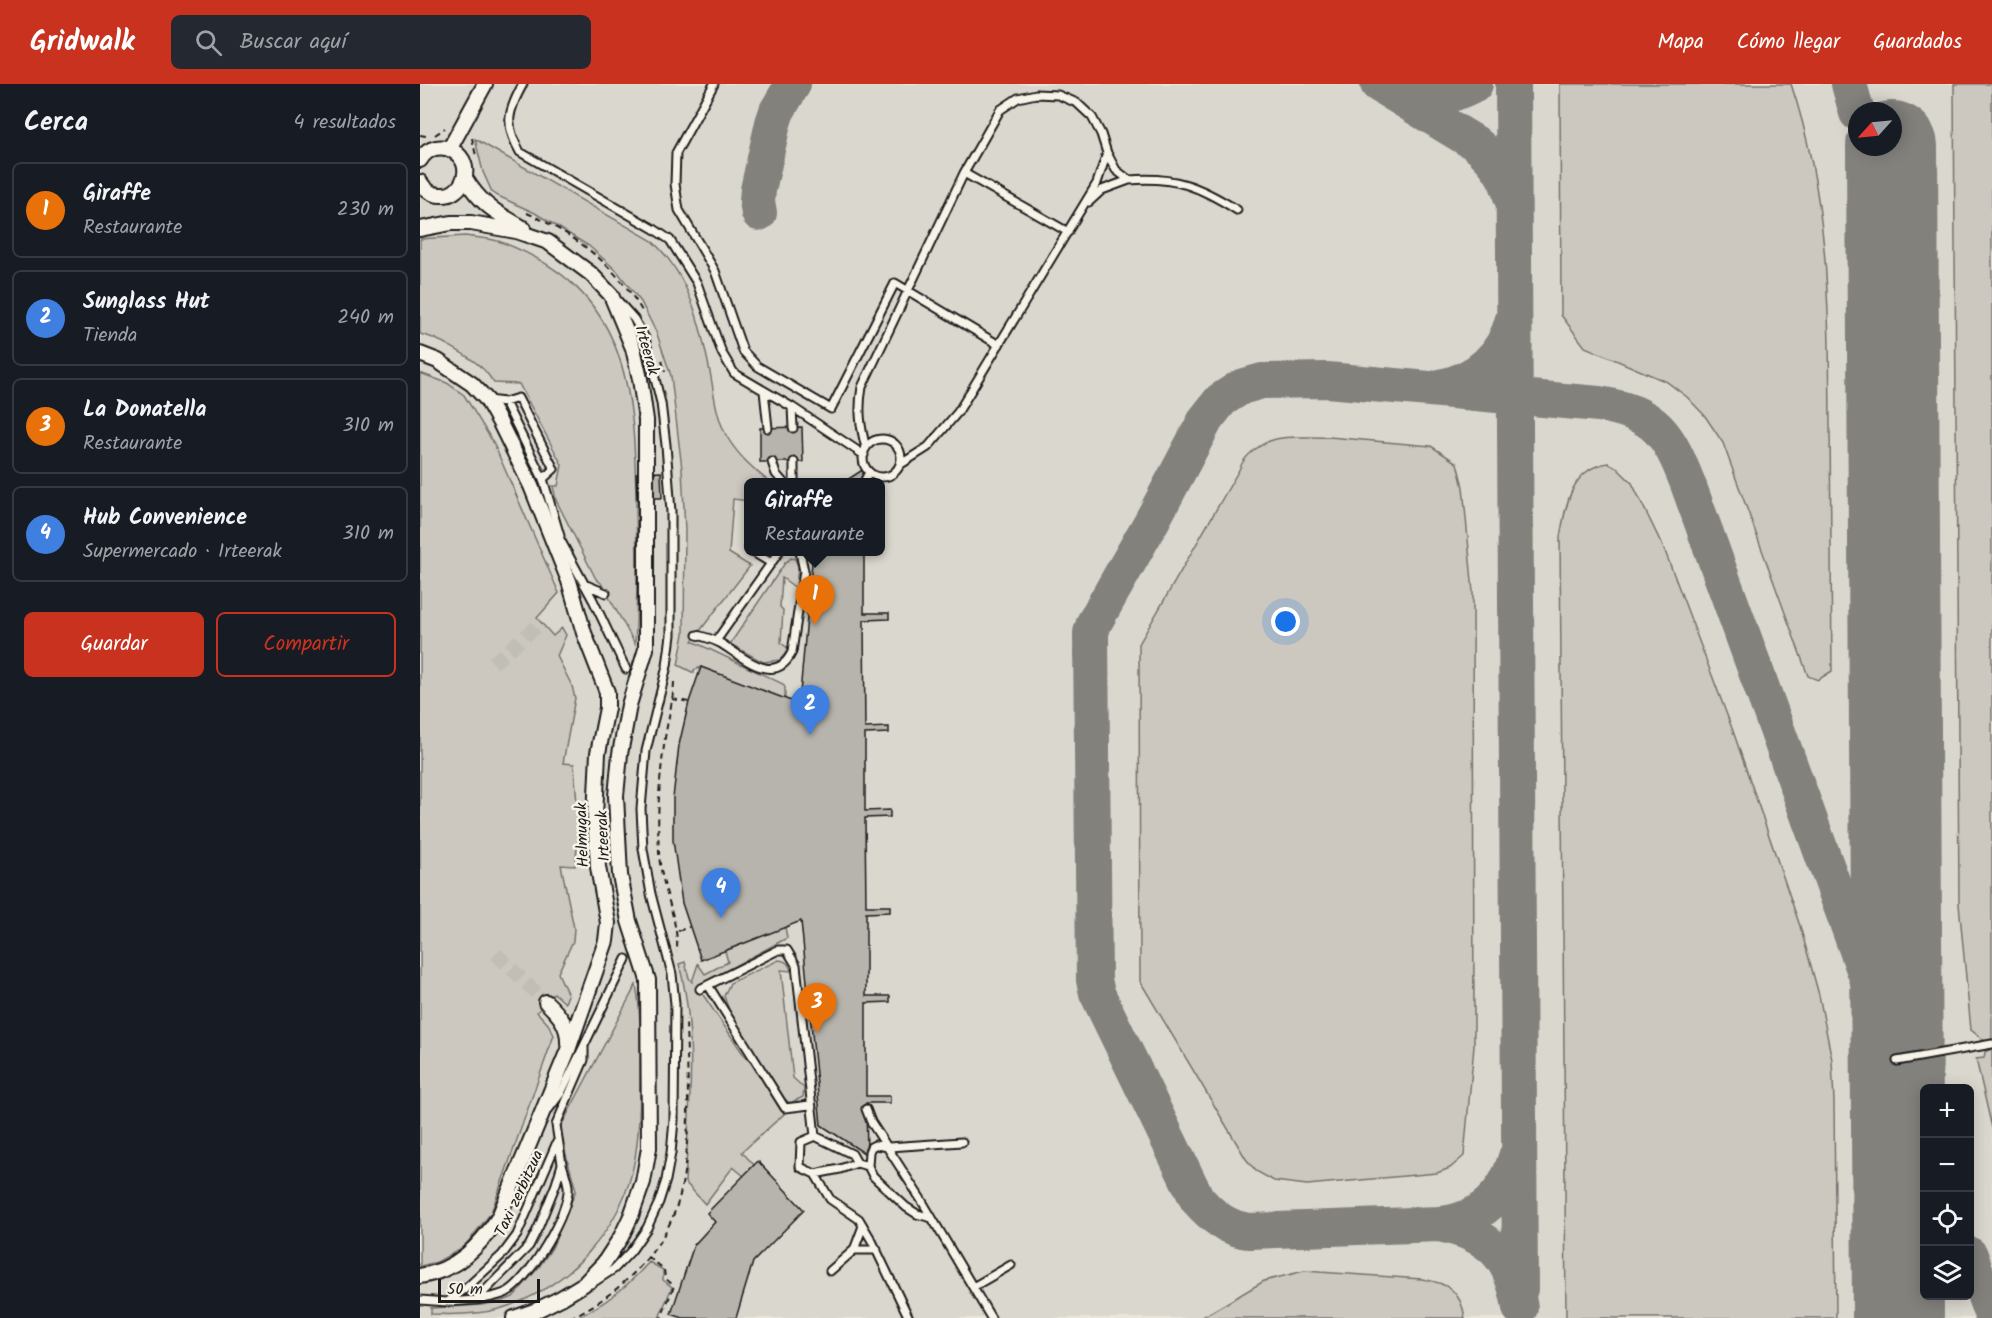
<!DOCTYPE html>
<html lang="es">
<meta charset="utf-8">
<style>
:root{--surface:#171b24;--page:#242831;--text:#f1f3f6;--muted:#9ea1a6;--line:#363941;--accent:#c8321e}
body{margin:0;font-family:Kalam,sans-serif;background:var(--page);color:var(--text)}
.controls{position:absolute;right:18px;bottom:18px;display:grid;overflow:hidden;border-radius:9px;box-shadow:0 3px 15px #0003}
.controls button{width:54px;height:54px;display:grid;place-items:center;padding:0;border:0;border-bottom:2px solid var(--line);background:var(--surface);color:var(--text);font:30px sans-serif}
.compass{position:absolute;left:1428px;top:18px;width:54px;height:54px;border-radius:50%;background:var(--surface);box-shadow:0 3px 15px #0003;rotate:243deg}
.scale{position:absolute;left:18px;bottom:15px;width:102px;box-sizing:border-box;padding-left:6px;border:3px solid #1c1c1c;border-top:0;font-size:16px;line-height:21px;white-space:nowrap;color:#1c1c1c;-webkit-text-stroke:4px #f7f3e8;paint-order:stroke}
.you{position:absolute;left:866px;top:538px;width:21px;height:21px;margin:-15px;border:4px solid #fff;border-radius:50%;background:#1a73e8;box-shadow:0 0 0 9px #1a73e833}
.badge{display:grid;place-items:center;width:39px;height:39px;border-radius:50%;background:var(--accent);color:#fff;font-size:20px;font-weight:700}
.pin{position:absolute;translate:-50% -50px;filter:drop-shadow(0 2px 3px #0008)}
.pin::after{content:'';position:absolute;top:32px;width:21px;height:18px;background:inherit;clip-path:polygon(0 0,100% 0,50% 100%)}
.popup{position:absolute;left:324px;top:394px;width:141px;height:78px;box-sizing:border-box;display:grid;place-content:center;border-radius:9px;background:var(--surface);filter:drop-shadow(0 2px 4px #0005);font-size:20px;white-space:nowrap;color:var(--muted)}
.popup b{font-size:22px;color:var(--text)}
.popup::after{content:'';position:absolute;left:50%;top:100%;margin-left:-12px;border:12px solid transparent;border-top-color:var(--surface)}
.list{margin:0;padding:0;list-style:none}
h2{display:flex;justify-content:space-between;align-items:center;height:78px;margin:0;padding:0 24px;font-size:26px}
h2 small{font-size:20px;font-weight:400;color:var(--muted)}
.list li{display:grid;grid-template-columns:39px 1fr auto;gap:18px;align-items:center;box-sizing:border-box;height:96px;margin:0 12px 12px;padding:0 12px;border:2px solid var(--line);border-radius:9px}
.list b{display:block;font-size:22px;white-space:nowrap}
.list p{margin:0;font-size:20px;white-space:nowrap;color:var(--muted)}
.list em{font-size:20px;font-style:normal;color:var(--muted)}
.actions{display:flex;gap:12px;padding:18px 24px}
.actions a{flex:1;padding:14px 0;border:2px solid var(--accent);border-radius:9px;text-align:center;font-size:21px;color:var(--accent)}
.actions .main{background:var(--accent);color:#fff}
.icon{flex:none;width:33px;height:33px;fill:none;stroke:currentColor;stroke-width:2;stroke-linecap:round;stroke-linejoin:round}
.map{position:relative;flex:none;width:1572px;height:1234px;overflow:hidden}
header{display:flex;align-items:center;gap:36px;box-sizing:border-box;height:84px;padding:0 30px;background:var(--accent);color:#fff}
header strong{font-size:28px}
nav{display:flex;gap:33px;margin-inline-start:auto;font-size:21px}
.search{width:420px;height:54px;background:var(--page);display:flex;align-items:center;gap:15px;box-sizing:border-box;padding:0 21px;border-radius:9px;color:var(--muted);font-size:22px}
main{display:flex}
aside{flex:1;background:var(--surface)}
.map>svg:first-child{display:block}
.built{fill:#dad7ce;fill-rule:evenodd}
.green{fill:#ccc8c0;stroke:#74726e;stroke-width:1.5}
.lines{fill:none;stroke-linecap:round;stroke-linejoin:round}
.taxiway{stroke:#83817c;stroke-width:36}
.runway{stroke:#83817c;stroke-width:92}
.building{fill:#b6b4ac;stroke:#1c1c1c;stroke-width:1.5}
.street-tunnel{stroke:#c1beb6;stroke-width:14;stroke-dasharray:14 7;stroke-linecap:butt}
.lane-casing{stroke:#1c1c1c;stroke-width:11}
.street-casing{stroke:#1c1c1c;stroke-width:18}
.path{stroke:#1c1c1c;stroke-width:2;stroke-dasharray:6 4.5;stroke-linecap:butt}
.lane{stroke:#f7f3e8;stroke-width:7}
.street{stroke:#f7f3e8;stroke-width:14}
.labels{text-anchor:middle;stroke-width:5;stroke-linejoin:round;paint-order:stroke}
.street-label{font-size:16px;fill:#1c1c1c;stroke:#f7f3e8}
</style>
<header>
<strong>Gridwalk</strong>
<div class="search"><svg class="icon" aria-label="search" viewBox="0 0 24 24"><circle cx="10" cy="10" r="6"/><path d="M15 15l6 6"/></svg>Buscar aquí</div>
<nav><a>Mapa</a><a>Cómo llegar</a><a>Guardados</a></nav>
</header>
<main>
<aside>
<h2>Cerca<small>4 resultados</small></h2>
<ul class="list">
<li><span class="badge" style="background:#e8710a">1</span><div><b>Giraffe</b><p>Restaurante</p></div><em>230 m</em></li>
<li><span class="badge" style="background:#3f7fe0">2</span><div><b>Sunglass Hut</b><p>Tienda</p></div><em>240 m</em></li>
<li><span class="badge" style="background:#e8710a">3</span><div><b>La Donatella</b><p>Restaurante</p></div><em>310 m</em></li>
<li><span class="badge" style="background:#3f7fe0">4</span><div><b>Hub Convenience</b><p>Supermercado · Irteerak</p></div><em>310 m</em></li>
</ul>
<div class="actions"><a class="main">Guardar</a><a>Compartir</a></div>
</aside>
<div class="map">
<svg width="1572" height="1234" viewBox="0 0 1572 1234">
<rect width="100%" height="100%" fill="#eae6dc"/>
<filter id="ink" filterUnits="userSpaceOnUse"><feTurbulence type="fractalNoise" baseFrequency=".0167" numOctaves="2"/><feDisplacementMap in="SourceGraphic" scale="12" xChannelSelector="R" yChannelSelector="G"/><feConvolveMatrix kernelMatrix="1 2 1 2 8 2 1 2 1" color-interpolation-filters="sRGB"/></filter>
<g filter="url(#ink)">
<path class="built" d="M0 0H1572V1234H0ZM1437 27H1473V63H1437ZM329 398H461V468H329ZM1504 1004H1550V1212H1504Z"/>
<path class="green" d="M1140 0H1371C1409 113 1409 224 1410 341 1411 423 1412 505 1412 587L1398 596 1388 592 1303 359 1285 332 1267 313 1247 298 1165 263 1141 231Z
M1534 0H1572V955L1565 957 1551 946 1539 820Z
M55 55 231 156C271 192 281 243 291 293 294 312 297 334 306 351 317 371 333 384 349 398H329V417L313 415 309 469 330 482 272 557 363 600 365 604V615L281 583 274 586V589L258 581 264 550 265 446 262 385 251 292 237 250 221 218 197 187 169 162 115 129 78 112 72 108 63 88Z
M45 152C57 154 70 154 81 158 208 205 215 305 216 423 217 469 218 515 215 560L181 499 176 495 136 416 133 402H138L142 381 99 300 74 299C70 294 67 288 62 284 49 272 17 253 0 250V155Z
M0 289 27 299 44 311 73 358 139 509 117 534 133 552 142 544 146 551 137 572 152 602 155 614 143 679 154 680 159 746 155 782 141 781 154 844 153 857 138 889 148 911 145 919 134 909 117 928 128 940 134 951 71 1129 44 1163 17 1178 0 1182Z
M909 353 1011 362 1037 379 1043 403 1053 508 1054 962 1044 1072 1030 1084 1017 1089 887 1101 854 1097 836 1087 826 1075 720 897 719 560 820 384C824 371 843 358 856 355 870 351 893 354 909 353Z
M1188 379 1197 384 1212 399 1245 467 1313 647 1380 842 1399 911 1412 976 1414 1017 1416 1234H1146L1140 453C1146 422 1150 385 1188 379Z
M371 474 375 475 378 482 376 504 362 494 360 523 363 526 361 559 369 565 360 576 343 578 310 560 365 479Z
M365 843 367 854 277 902 326 974 331 978 364 1030 322 1068 334 1081 324 1092 313 1083 285 1120 265 1098C269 1026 278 950 259 880L265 878 269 894 272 898 278 880 285 890 308 878 305 867Z
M359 876C367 877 369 880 371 887L361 886 373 994 384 1004 383 1013 370 1019 363 1014 312 934 304 912 310 899Z
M216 901C221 926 220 953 220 978 220 1010 220 1043 215 1074 203 1145 148 1205 79 1225 57 1231 33 1231 11 1230V1224L61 1221 80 1218 93 1213 119 1183 132 1164 156 1106 139 1046Z
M1572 964V1044L1556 975 1564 974 1565 968Z
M229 1178 243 1186V1196L252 1203 239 1234H156C184 1221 209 1201 229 1178Z
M884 1187 1002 1195C1028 1199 1041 1207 1045 1234H781L844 1197Z"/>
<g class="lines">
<path class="taxiway" d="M958 0 1055 59C1072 73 1087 90 1091 113
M1093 0 1100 1205
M1429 0 1437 29
M978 10C1009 17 1027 15 1055 0
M1445 63 1459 136 1473 239
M339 129 337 117 338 106 353 39 357 27 373 0
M1020 303C1057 296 1084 272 1093 235
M1459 974C1471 1038 1475 1102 1478 1167
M1019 1140C1060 1137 1086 1111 1096 1073
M1550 1171 1572 1232
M1100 1224C1092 1173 1071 1150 1019 1140L830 1147C807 1145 792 1132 777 1115L677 909 674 896 671 549 674 539 733 435 786 335 801 316 821 303 842 297 907 296 1179 320C1236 329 1248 349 1268 400L1504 1051"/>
<path class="runway" d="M1472 63 1478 1234"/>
</g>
<path class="building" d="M382 343 383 378H340V344Z
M444 385V398H424Z
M241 388 242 414H217L216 389Z
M393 468H444V529H469V535L444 536 445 644 469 643V649L445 650V727L470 726V733L445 734 446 822H470V828L446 829V912H470V918L446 919V1012H470V1019H446L447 1071 401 1041 381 837 281 876 262 819 253 756V714L259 661 269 618 281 583 379 620Z
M338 1077 384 1126 333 1178 316 1234H263L251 1230 274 1161 295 1138 287 1129Z"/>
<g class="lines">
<path class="street-tunnel" d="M73 579 121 539
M76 870 126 918"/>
<defs>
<path id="lane" d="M103 0C88 27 84 40 100 68L234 145 250 156 277 199 302 269 314 289 372 323 444 371
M294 0 256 69 255 100 259 126 295 187 323 267 337 282 411 325 475 199 579 261
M544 89 648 148
M709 96C754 92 779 102 817 126
M669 118 682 106 709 96 696 86 687 69
M344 307 348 344
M67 316 85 318 123 395 140 452
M85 318 98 314 134 385 123 395
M372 323 373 344
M443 374a19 19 0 1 1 38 0a19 19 0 1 1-38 0Z
M446 364C440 342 438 325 442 303L544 89 580 26 598 14 616 10 638 11 657 19 672 33 681 50 687 69 677 99 538 328 508 363 481 380
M352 378 356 390 363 398
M374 398V378
M444 398 449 388
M136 448 173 516 206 585
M329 460V465
M333 468 351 479
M164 500 186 509
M277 551C285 553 292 555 300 559 322 572 355 604 372 568L384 487 380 468
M296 557 359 468
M280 905 288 901
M1477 977 1572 960
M390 1021 365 1024 288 901 358 866H367L376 881 395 1052
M129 1025 141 1009 206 875
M446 1025 451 1038 502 1117 571 1234
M437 1079 432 1070 395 1052 381 1058 380 1083 395 1090 420 1085 437 1079 448 1082
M395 1090 410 1115 439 1135 452 1157 489 1234
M512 1134 497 1130 486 1123 453 1092 448 1082 449 1068 451 1063 455 1061 469 1063 542 1058
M434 1166H457
M410 1187 434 1166 443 1142
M171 1200 194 1185 211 1167 227 1144 239 1118 246 1096 251 1069 254 1036 255 920 252 890 231 810 223 765 221 725 226 667 247 582 251 551V428L246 361 241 319 225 254 214 235 198 217
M553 1203 591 1181
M0 1216 27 1218 44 1206 82 1171 97 1151 137 1058
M56 1216C66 1214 77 1213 87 1208 109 1196 151 1127 148 1102 147 1095 144 1087 142 1080
M27 1218 56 1216 109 1162 119 1142 136 1100 142 1080 136 1041 164 976V963"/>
<path id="street" d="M30 64 65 0
M0 76C17 48 57 72 42 99 38 106 31 111 23 111 13 112 5 106 0 98
M45 94C61 121 77 129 103 144
M0 145 31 139H51L96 147 128 158 171 190 191 211 213 264 220 295 226 336V565L209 621 200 670 196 712 200 791 209 837 228 896 229 1064 223 1098 211 1132 201 1153 184 1179 164 1200 141 1214 117 1226 94 1234
M0 270 18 277 52 300 67 316 80 339 111 402 149 497 164 549 187 608V624L178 669 175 732 178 783 188 839 186 857 148 966 79 1133C60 1162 36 1187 0 1192
M126 918C139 930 149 942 148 960"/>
</defs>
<use href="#lane" class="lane-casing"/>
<use href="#street" class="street-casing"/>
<path class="path" d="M0 51 6 52
M15 51 25 44
M52 54 56 72
M107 129C153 149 197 182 222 227
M242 276 245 288
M254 598C253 620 246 641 244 662 239 698 237 732 239 768 240 802 259 834 257 868
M252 615 269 618
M258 847 269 843
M228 1173 244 1185 245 1194 254 1202 241 1234
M150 1234C201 1210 250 1162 261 1106 272 1052 267 990 266 935"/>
<use href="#lane" class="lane"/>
<use href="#street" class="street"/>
</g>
</g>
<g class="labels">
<g class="street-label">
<text transform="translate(228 266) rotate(74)" y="6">Irteerak</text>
<text transform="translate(161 751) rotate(-92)" y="6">Helmugak</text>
<text transform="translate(182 752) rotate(-93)" y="6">Irteerak</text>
<text transform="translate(98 1109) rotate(-65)" y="6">Taxi zerbitzua</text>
</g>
</g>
</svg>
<div class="controls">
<button>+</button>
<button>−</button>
<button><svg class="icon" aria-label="locate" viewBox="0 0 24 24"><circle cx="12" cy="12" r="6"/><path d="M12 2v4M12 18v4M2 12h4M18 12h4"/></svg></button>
<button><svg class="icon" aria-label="layers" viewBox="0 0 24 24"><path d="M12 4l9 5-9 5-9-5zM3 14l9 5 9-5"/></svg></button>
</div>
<svg class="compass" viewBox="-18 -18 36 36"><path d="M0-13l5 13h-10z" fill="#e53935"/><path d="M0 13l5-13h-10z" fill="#9ea1a6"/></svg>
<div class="scale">50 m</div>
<div class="you"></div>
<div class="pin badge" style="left:395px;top:541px;background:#e8710a">1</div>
<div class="popup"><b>Giraffe</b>Restaurante</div>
<div class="pin badge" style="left:390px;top:651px;background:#3f7fe0">2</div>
<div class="pin badge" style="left:397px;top:949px;background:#e8710a">3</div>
<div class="pin badge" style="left:301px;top:834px;background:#3f7fe0">4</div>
</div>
</main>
